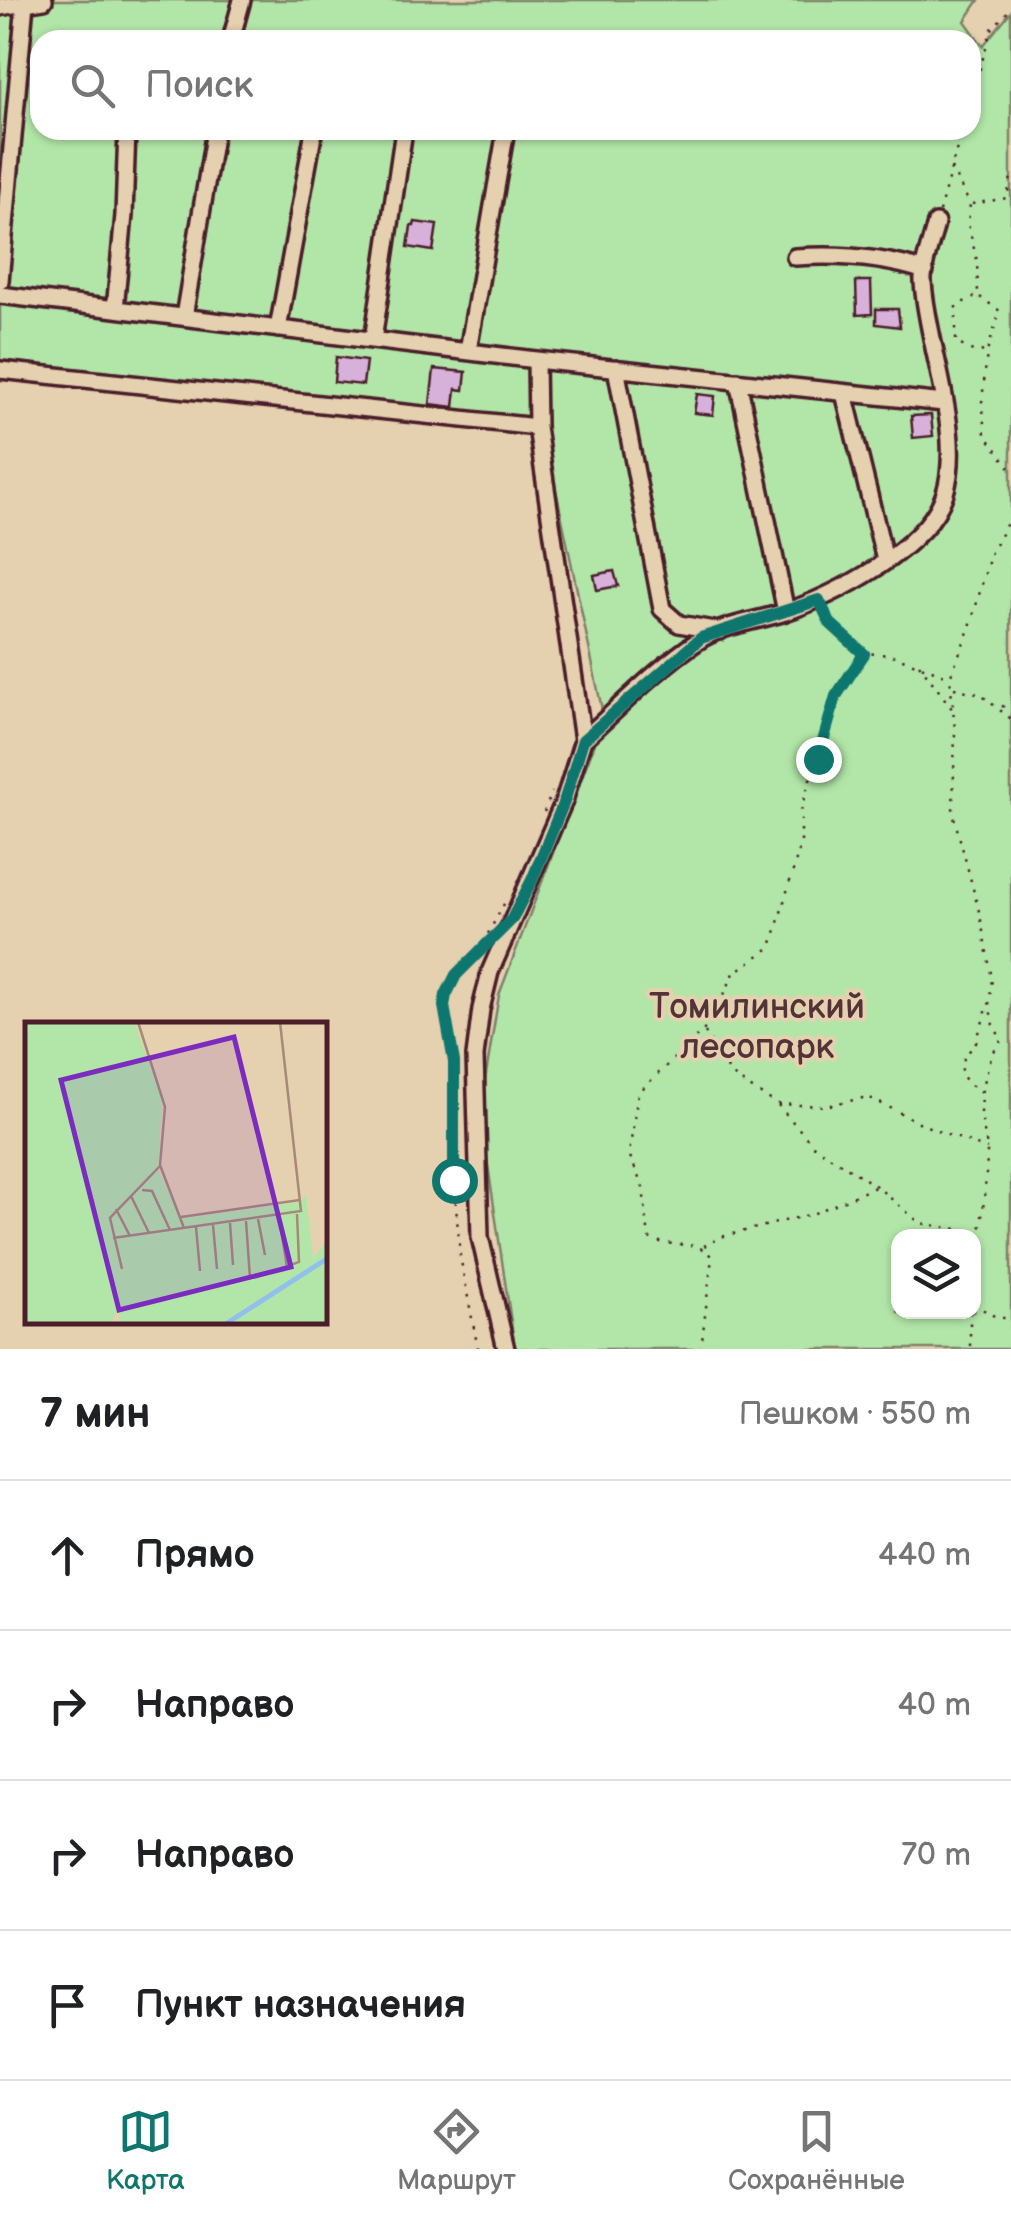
<!DOCTYPE html>
<html lang="ru">
<meta charset="utf-8">
<style>
:root{--surface:#fff;--page:#f2f2f2;--text:#202124;--muted:#757577;--line:#e0e0e0;--accent:#0f766e}
body{margin:0;font-family:"Balsamiq Sans",sans-serif;background:var(--page);color:var(--text)}
.controls{position:absolute;right:30px;bottom:30px;display:grid;overflow:hidden;border-radius:20px;box-shadow:0 2px 8px #0004}
.controls button{width:90px;height:90px;display:grid;place-items:center;padding:0;border:0;border-bottom:2px solid var(--line);background:var(--surface);color:var(--text);font:50px sans-serif}
.stop{position:absolute;width:30px;height:30px;margin:-22px;border:8px solid #0f766e;border-radius:50%;background:#fff}
.stop.end{background:#0f766e;border-color:#fff;box-shadow:0 2px 10px #0008}
.list{margin:0;padding:0;list-style:none}
h2{display:flex;justify-content:space-between;align-items:center;height:130px;margin:0;padding:0 40px;font-size:42px}
h2 small{font-size:32px;font-weight:400;color:var(--muted)}
.list li{display:grid;grid-template-columns:65px 1fr auto;gap:30px;align-items:center;box-sizing:border-box;height:150px;padding:0 40px;border-top:2px solid var(--line)}
.list b{display:block;font-size:38px;white-space:nowrap}
.list em{font-size:32px;font-style:normal;color:var(--muted)}
.icon{flex:none;width:55px;height:55px;fill:none;stroke:currentColor;stroke-width:2;stroke-linecap:round;stroke-linejoin:round}
.map{position:relative;flex:none;width:1011px;height:1349px;overflow:hidden}
.search{position:absolute;background:var(--surface);box-shadow:0 2px 8px #0004;left:30px;right:30px;top:30px;height:110px;display:flex;align-items:center;gap:25px;box-sizing:border-box;padding:0 35px;border-radius:30px;color:var(--muted);font-size:38px}
.sheet{height:730px;background:var(--surface)}
nav{display:flex;justify-content:space-around;align-items:center;box-sizing:border-box;height:140px;border-top:2px solid var(--line);background:var(--surface);font-size:28px;color:var(--muted)}
nav a{display:grid;justify-items:center;gap:5px}
nav .on{color:var(--accent)}
.map>svg:first-child{display:block}
.green{fill:#b2e6a8;stroke:#7e826a;stroke-width:2.5;fill-rule:evenodd}
.building{fill:#d7b1da;stroke:#4a1f2b;stroke-width:2.5}
.lines{fill:none;stroke-linecap:round;stroke-linejoin:round}
.minor-casing{stroke:#4a1f2b;stroke-width:22}
.path{stroke:#4a1f2b;stroke-width:2.5;stroke-dasharray:2.5 8;stroke-linecap:butt}
.minor{stroke:#e5d0af;stroke-width:15}
.route{stroke:#0f766e;stroke-width:12}
.labels{text-anchor:middle;stroke-width:8;stroke-linejoin:round;paint-order:stroke}
.park-label{font-size:35px;fill:#543338;stroke:#e5d0af}
.inset-river{fill:none;stroke:#90c1ec;stroke-width:5}
.inset-road{fill:none;stroke:#a7897a;stroke-width:2.5}
.view{fill:#7b2cbf;fill-opacity:0.15;stroke:#7b2cbf;stroke-width:5}
.inset-edge{fill:none;stroke:#4a1f2b;stroke-width:5}
</style>
<div class="map">
<svg width="1011" height="1349" viewBox="0 0 1011 1349">
<rect width="100%" height="100%" fill="#e5d0af"/>
<filter id="ink" filterUnits="userSpaceOnUse"><feTurbulence type="fractalNoise" baseFrequency=".01" numOctaves="2"/><feDisplacementMap in="SourceGraphic" scale="20" xChannelSelector="R" yChannelSelector="G"/><feConvolveMatrix kernelMatrix="1 2 1 2 8 2 1 2 1" color-interpolation-filters="sRGB"/></filter>
<g filter="url(#ink)">
<path class="green" d="M0 0H979L965 21 983 46 1011 11V1349H515L480 1111 499 995 604 719 542 423 0 360ZM40 40H971V130H40ZM898 1236H974V1312H898Z"/>
<path class="building" d="M415 222 437 225 433 251 408 247 411 226H414Z
M856 281H871L872 314 857 315Z
M876 309H898L900 327 876 324Z
M336 357 366 361 363 385 334 382Z
M434 369 466 372 464 390 456 389 454 407 430 404Z
M697 394 715 396 713 415 694 413Z
M931 415 933 436 913 438 911 416Z
M614 571 618 586 597 590 594 575Z"/>
<g class="lines">
<defs>
<path id="minor" d="M0 7 44 0
M231 40 242 0
M795 257C840 254 882 257 925 271
M0 281 25 3
M0 295 536 360 944 403
M115 309 124 215 127 130
M184 317 215 130
M278 329 314 130
M373 340 404 130
M468 351 506 130
M616 368 662 609 679 624 720 631
M0 370 537 427
M738 381 786 612
M844 393 885 560
M583 740C620 707 657 668 698 641 721 625 758 621 785 612 835 596 928 548 945 493 964 432 927 345 923 282 922 264 932 241 936 223
M506 1349 480 1237 475 1056 481 1009 490 972 564 801 583 740 537 427 536 360"/>
</defs>
<use href="#minor" class="minor-casing"/>
<path class="path" d="M971 100 991 30 1011 8
M951 168 970 204 968 224 977 261 978 295 956 306V342L969 350 987 352
M972 204 1007 198 1011 177
M939 212 962 130
M980 297 1000 311 987 352 982 402 985 434 1011 469
M824 610 830 623 862 651
M919 664 953 710
M954 688 980 694 1011 719
M1002 707 1011 700
M544 812 552 792
M483 943 505 902
M705 1032 723 1064 738 1080 777 1104 825 1106 868 1097 931 1128 987 1149
M982 1092 969 1084 961 1074 964 1058 976 1042 988 1006
M778 1105 814 1146 876 1186 920 1223 981 1233
M704 1246 721 1237 812 1214 875 1187
M974 1269C981 1231 986 1191 987 1153 987 1140 982 1127 981 1114 981 1093 987 1055 1002 1040L993 1025 989 1002 992 979 980 915 953 813 955 730 950 677 970 627 991 552 1011 516
M974 1304 992 1315 1011 1320
M970 1312V1349
M478 1349 460 1256 454 1180V1062L444 1006 457 975 489 940
M701 1349 712 1257C694 1237 672 1250 649 1238L643 1188 629 1154 638 1093 711 1023 734 973 771 947 801 843V811L827 719 836 696 864 653 892 655 950 677"/>
<use href="#minor" class="minor"/>
</g>
</g>
<g class="lines" filter="url(#ink)">
<path class="route" d="M454 1180V1062L444 1006 446 995 456 975 512 919 532 880 564 802 583 740 701 638 819 600 830 623 864 654 836 696 818 759"/>
</g>
<g class="labels">
<g class="park-label">
<text x="757" y="1018">Томилинский<tspan x="757" dy="40">лесопарк</tspan></text>
</g>
</g>
<g transform="translate(25 1022)">
<rect width="302" height="302" fill="#e5d0af"/>
<path d="M0 0H109L137 76 133 148 156 196 275 180 281 172 288 236 302 219V302H93L97 279 86 302H0Z" fill="#b2e6a8"/>
<path class="inset-river" d="M199 303 303 236"/>
<path class="inset-road" d="M113 0 140 85 135 143 159 206M117 168 127 169 145 208M106 174 124 211M91 187 105 214M254 194 262 245M156 195 275 178M233 197 240 233M221 199 225 256 232 255 274 240 272 192M205 201 208 243M188 203 192 247M171 205 175 249M88 216 276 189 255 0M97 247 85 196 135 144"/>
<path class="view" d="M209 15 266 245 94 288 36 58Z"/>
<rect width="302" height="302" class="inset-edge"/>
</g>
</svg>
<div class="controls">
<button><svg class="icon" aria-label="layers" viewBox="0 0 24 24"><path d="M12 4l9 5-9 5-9-5zM3 14l9 5 9-5"/></svg></button>
</div>
<div class="stop" style="left:454px;top:1180px"></div>
<div class="stop end" style="left:818px;top:759px"></div>
<div class="search"><svg class="icon" aria-label="search" viewBox="0 0 24 24"><circle cx="10" cy="10" r="6"/><path d="M15 15l6 6"/></svg>Поиск</div>
</div>
<section class="sheet">
<h2>7 мин<small>Пешком · 550 m</small></h2>
<ul class="list">
<li><svg class="icon" aria-label="ahead" viewBox="0 0 24 24"><path d="M12 20V5M6 11l6-6 6 6"/></svg><div><b>Прямо</b></div><em>440 m</em></li>
<li><svg class="icon" aria-label="right" viewBox="0 0 24 24"><path d="M7 20v-9h11M14 6l5 5-5 5"/></svg><div><b>Направо</b></div><em>40 m</em></li>
<li><svg class="icon" aria-label="right" viewBox="0 0 24 24"><path d="M7 20v-9h11M14 6l5 5-5 5"/></svg><div><b>Направо</b></div><em>70 m</em></li>
<li><svg class="icon" aria-label="arrive" viewBox="0 0 24 24"><path d="M6 21V4h12l-3 4 3 4H6"/></svg><div><b>Пункт назначения</b></div></li>
</ul>
</section>
<nav>
<a class="on"><svg class="icon" aria-label="map" viewBox="0 0 24 24"><path d="M3 6l6-2 6 2 6-2v14l-6 2-6-2-6 2zM9 4v14M15 6v14"/></svg>Карта</a>
<a><svg class="icon" aria-label="directions" viewBox="0 0 24 24"><path d="M12 3l9 9-9 9-9-9zM9 14v-3h6M13 9l2 2-2 2"/></svg>Маршрут</a>
<a><svg class="icon" aria-label="saved" viewBox="0 0 24 24"><path d="M7 4h10v16l-5-4-5 4z"/></svg>Сохранённые</a>
</nav>
